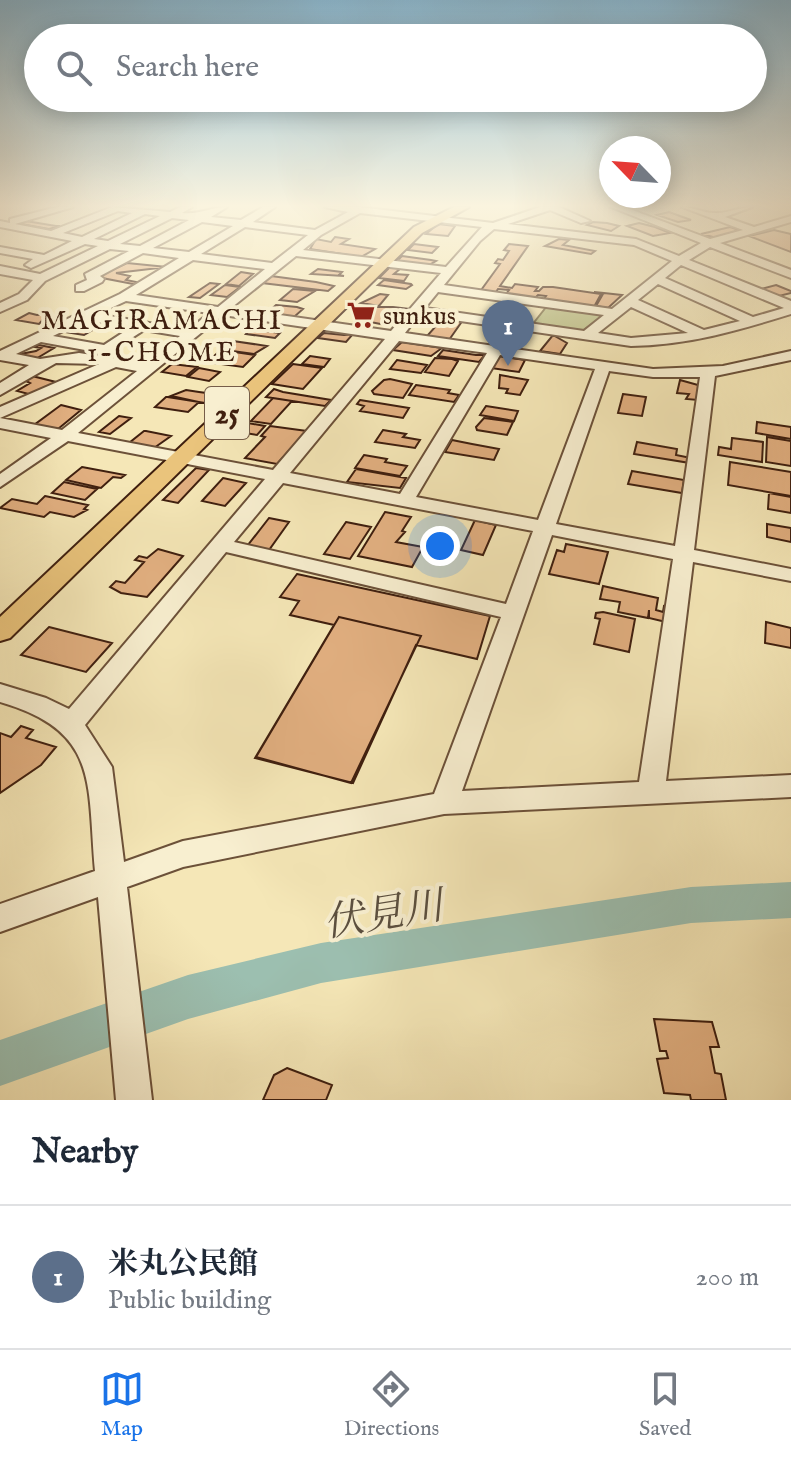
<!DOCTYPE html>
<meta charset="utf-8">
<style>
:root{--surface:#fff;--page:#f6f6f7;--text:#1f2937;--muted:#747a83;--line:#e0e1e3;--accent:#1a73e8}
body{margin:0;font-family:"IM FELL English","Noto Serif JP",serif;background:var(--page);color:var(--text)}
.compass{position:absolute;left:599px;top:136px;width:72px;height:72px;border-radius:50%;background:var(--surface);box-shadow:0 4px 20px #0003;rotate:295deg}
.you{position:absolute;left:440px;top:546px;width:28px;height:28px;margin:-20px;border:6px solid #fff;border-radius:50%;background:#1a73e8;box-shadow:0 0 0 12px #1a73e833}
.badge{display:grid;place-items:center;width:52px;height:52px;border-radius:50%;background:var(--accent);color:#fff;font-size:26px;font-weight:700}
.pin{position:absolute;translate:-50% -66px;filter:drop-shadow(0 2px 4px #0008)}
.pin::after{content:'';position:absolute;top:42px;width:28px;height:24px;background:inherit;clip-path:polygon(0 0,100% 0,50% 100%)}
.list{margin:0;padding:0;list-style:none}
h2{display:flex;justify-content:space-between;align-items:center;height:104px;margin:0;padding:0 32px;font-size:34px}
h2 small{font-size:26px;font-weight:400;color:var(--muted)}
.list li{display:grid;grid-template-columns:52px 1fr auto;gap:24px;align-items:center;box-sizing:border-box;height:144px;padding:0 32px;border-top:2px solid var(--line)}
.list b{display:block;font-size:30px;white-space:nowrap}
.list p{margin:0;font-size:26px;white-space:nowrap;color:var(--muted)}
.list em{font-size:26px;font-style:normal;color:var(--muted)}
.icon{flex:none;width:44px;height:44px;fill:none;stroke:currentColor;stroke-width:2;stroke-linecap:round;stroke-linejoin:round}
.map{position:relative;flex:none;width:791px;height:1100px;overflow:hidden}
.search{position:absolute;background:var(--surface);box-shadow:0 4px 20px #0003;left:24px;right:24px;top:24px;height:88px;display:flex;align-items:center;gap:20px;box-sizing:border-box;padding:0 28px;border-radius:44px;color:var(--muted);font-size:30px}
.sheet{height:248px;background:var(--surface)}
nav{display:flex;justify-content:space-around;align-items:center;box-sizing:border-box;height:112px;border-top:2px solid var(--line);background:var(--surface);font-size:22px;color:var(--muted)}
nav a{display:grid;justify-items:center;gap:4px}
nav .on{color:var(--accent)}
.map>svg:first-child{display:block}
.green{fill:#c0c48b;stroke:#80724d;stroke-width:2}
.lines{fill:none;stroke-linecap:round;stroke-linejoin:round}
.river{fill:#9cbfb0;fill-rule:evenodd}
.building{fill:#e1af80;stroke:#3f1f0f;stroke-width:2}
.minor-casing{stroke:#6c5139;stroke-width:4}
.major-casing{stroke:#3f1f0f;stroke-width:4}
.minor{fill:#f8efd0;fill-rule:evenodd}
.major{fill:#eac47c;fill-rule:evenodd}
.labels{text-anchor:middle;stroke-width:8;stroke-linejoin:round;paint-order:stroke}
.far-poi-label{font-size:26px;fill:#3f1f0f;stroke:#f8efd0;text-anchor:start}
.far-neighbourhood-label{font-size:28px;letter-spacing:2px;fill:#3f1f0f;stroke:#f8efd0}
.shield{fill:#f8efd0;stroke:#765d49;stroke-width:2}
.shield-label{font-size:30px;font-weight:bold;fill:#3f1f0f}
.near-water-label{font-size:40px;font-style:italic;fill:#5b4f3f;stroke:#f8efd0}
</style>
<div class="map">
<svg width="791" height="1100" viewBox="0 0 791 1100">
<rect width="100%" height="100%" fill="#f5e7b7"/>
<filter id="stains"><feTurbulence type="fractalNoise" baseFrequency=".0025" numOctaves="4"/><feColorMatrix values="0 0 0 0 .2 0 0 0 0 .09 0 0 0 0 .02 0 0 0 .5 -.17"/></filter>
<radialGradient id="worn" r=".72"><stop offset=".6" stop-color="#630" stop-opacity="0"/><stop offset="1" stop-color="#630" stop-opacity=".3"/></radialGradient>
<path class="green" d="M547 306 598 314 601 317 581 332 532 325Z"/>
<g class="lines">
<path class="river" d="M791 882V918L691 923 321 983 188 1019 0 1086V1040L188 975 321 943 691 887Z"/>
</g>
<path class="building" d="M669 212 691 220 678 222 657 215Z
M26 221 56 226H60L49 229 21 224Z
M593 222 607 223 619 226 611 231 587 225Z
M639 223 655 227 670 233 653 236 627 226Z
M438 224 455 226 448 236 426 234Z
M730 227 739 230 717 238 701 234Z
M774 230 791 234V252L749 236Z
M335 237 349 239 341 244 375 249 361 257 310 249 316 239 331 242Z
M559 239 569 240 563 245 595 251 591 254 545 246Z
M414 244 438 247 432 253 408 250Z
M509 244 528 246 500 286 512 288 515 284 538 287 535 291H539L543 287H553L601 294 594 307 543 300 546 296 538 295 535 298 506 294 509 290 498 289 494 295 479 293 500 264 495 263 498 259 503 260 509 251 504 250Z
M402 256 431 260 436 261 429 265 397 261Z
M127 263 167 267 116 273 130 276 126 280 141 283 138 285 97 277Z
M391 266 401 268 394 274 408 275 404 281 379 278Z
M318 269 342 272 339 275 344 276 311 274Z
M241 272 253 274 239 286 226 284Z
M271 276 316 282 334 286 328 291 262 283Z
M384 280 411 284 412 285 406 289 378 285Z
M210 283 219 284 200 298 189 297Z
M225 285 240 287 227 297 211 295Z
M776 285 791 291V293L779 296 761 289Z
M293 289 315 291 297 302 280 300Z
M594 292 604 293 622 295 608 308 596 306 603 294Z
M380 294 388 295 379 306 361 303Z
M276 305 297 307 303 309 294 317 267 313Z
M367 307H393L410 309 395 327 356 319Z
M29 313 37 315 48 314 39 324 16 320Z
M444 317 463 320 449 340 427 336Z
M85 321 103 324 84 335 65 332Z
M251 329 280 333 275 338 246 334Z
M324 333 344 335 353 334 346 342 318 338Z
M553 335 567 343 560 354 540 351Z
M233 341 267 346 254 354 225 350Z
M402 342 442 348 431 356 393 350Z
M39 345 54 348 34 360 15 355 36 351 41 348 35 347Z
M221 350 255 355 243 367 207 362Z
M443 350 476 355H485L479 362 438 356Z
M310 356 330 359 324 367 302 364Z
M498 356 525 360 519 372 491 368Z
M435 358 452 359 458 361 449 376 425 372Z
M397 360 427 365 421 373 390 369Z
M172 364 197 367 186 376 162 372Z
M293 364 322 368 303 389 272 384Z
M199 368 220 372 209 381 188 377Z
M500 375 528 380 520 395 506 393 508 389 499 388Z
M32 376 56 382 36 396 17 391 30 383 24 380Z
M384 380 390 379 412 384 403 398 374 394 372 391Z
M680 380 698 385V400L686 399 689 394 677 393Z
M416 385 450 390 448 393 459 395 454 402 409 395Z
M274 389 283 392 331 400 325 406 266 397Z
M186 390 199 392 214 394 205 403 168 397Z
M623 394 646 397 642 416 618 413Z
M166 397H176L199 402 188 412 155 407Z
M273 398 292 401 271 424 251 421Z
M360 400 409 408 403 418 360 411 364 406 357 404Z
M61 405 81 410 58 429 34 425Z
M486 406 518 411 514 421 480 415Z
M119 416 131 418 110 434 99 432Z
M484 418 513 422 507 435 477 430 476 427Z
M242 422 265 426 257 435 233 431Z
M757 422 791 427V439L756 433Z
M270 426 307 431 277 464 245 458 265 437 261 436Z
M383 430 406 434 403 437 420 440 415 448 375 442Z
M144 431H146L171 436 154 448 129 443Z
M767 437 791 441V466L766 462Z
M732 438 763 442 762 462 718 455 719 447 731 449Z
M452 440 472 444 499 449 494 460 445 452Z
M637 442 677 449 676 455 691 458 690 463 634 454Z
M364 455 387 459 385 462 407 466 400 476 355 468Z
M730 462 791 472V496L728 485Z
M82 467 125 475 121 478 113 477 101 488 66 480Z
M196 468 209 470 178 503 163 500Z
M356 469 406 478 400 488 347 482Z
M632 471 684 480 682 493 628 484Z
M223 478 246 483 225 506 202 501Z
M64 482 97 489 85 500 52 493Z
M769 493 791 497V513L768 509Z
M45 496 88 505 84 509 87 510 74 517 50 512 44 517 0 508 12 499 37 504Z
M45 496 88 505 84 509 87 510 74 517 50 512 44 517 0 508 12 499 37 504Z
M385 512 411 517 402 531 405 532 396 542 423 547 412 567 358 556Z
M269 518 289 522 269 550 248 545Z
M475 520 496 525 483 555 461 550Z
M346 522 371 527 350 559 324 554Z
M767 524 791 528V542L767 537Z
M566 544 608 552 599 584 549 574 557 550 564 552Z
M158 549 183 556 147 597 121 593 110 587 116 581 125 583 144 562 135 560 139 556 147 558Z
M297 574 490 616 477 659 416 645 353 783 255 758 334 625 290 615 299 601 280 597Z
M603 586 658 598 656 610 663 612 664 606 668 607 666 622 649 618V610L648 618 618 612 620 602 600 599Z
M603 612 635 619 629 652 594 644 600 619 595 618 596 613Z
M339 617 421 636 351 783 256 757Z
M766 622 791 628V648L765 643Z
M49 627 112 643 86 672 21 655Z
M21 726 33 730 26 738 56 747 41 765 0 793V733L11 737Z
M654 1019 712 1022 719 1047H710L715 1073 721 1074 726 1100H691L690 1095 664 1093 657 1059 668 1058 666 1051H660Z
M287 1068 332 1085 326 1100H263L274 1075Z"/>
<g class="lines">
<defs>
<path id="minor" d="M57 207H73L15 224 51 231 112 207 170 212 180 207H192L182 213C200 215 210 207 227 207L211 217 241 220 263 207H275L253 222 315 230 348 212 325 207H359L493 223 540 207H559L590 221 581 223 550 210 508 224 636 239 679 256 701 243 611 207H624L710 239 743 230 682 207C694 207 706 214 717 213 729 213 739 207 752 207L725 217 754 227 791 216V222L720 243 791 270V278L710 247 689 260 791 301V314C736 331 689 345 631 346L419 315 405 333 653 369 723 366 791 351V360L715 376 694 550 791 569V581L693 562 666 781 791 775V797L444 814 183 867 127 887 152 1100H116L98 897 0 932V904L95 871C87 783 100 731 0 702V684L46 698 69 709 265 479 68 441 0 487V474L51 438 0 428V418L62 430 137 371 116 367 0 418V407L99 364 56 363 0 395V383L29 365 0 360V351L120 294 179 258 143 253 100 276 104 279 102 282 84 291H76V285L87 280 85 274 129 251 110 249 45 281 27 300 0 312V303L19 294 33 280 0 274V266L40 274 98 246 85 244 31 268 25 265 33 259 0 253V247L44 255 72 241 0 227V221L10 223V219ZM118 211 132 213 82 237 63 233ZM360 213 482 227 446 267 303 250 321 235ZM145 214 160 216 108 241 94 239ZM172 218 189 220 140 246 120 244ZM202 222 233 226 189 252 153 248ZM245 227 308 235 272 263 201 254ZM494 229 634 245 672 261 612 309 444 285 480 241ZM296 256 441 273 391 331 231 308ZM193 260 265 269 218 307 136 295ZM681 265 784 308 753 317 665 278ZM658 284 740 321 704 330 638 300ZM438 292 604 315 584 331 425 308ZM126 301 209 313 189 330 98 314ZM631 307 688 333 631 338 598 333ZM223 315 385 339 273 470 78 433ZM86 320 130 328 104 345 53 336ZM144 330 180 336 146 363 79 353 40 359 16 354 41 342 107 354ZM399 341 487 353 400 494 290 473ZM500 355 595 369 538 520 416 497ZM609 371 653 377H700L675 546 556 524ZM283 483 533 531 506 604 234 542ZM552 535 673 559 639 782 462 791ZM226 552 501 617 434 794 183 841 124 862 112 767 85 725Z"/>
<path id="major" d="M454 207H469L422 233 10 638 0 641V617L414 227Z"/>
</defs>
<use href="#minor" class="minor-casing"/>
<use href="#major" class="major-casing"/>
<use href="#minor" class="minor"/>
<use href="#major" class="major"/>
</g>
<linearGradient id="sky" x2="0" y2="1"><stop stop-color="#89b8d2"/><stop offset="0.57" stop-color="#faf4df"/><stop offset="1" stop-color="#faf4df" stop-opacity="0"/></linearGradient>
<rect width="791" height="361" fill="url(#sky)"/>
<defs>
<symbol id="supermarket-bare" viewBox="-9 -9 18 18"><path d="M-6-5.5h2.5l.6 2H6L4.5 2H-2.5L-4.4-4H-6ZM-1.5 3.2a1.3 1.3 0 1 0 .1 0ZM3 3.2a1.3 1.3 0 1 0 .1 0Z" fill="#8f2418" stroke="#f8efd0" stroke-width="2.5" paint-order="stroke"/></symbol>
</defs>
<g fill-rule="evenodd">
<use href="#supermarket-bare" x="341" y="295" width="40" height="40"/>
</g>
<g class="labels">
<g class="far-poi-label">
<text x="383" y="324">sunkus</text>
</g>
<g class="far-neighbourhood-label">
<text x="162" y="329">MAGIRAMACHI<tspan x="162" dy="32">1-CHOME</tspan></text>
</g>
<rect class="shield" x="205" y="387" width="44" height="52" rx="6"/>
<g class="shield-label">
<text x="227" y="423">25</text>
</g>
<g class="near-water-label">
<text transform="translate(383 913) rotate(-9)" y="14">伏見川</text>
</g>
</g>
<rect width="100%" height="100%" filter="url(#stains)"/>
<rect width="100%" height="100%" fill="url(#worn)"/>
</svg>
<svg class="compass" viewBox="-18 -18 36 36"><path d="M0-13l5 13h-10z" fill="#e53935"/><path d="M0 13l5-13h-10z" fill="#747a83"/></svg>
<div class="you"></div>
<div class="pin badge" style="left:508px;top:366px;background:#5c6f8a">1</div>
<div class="search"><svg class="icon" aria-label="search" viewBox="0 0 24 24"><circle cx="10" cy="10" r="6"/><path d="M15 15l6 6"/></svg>Search here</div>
</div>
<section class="sheet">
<h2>Nearby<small></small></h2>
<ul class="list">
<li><span class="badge" style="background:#5c6f8a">1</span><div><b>米丸公民館</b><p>Public building</p></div><em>200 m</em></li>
</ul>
</section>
<nav>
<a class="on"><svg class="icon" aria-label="map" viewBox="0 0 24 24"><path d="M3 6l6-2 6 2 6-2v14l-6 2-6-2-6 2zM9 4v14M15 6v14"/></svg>Map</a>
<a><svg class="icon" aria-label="directions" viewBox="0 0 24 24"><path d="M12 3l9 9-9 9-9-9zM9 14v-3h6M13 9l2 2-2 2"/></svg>Directions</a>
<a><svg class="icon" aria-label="saved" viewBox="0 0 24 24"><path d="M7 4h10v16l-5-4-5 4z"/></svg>Saved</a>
</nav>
